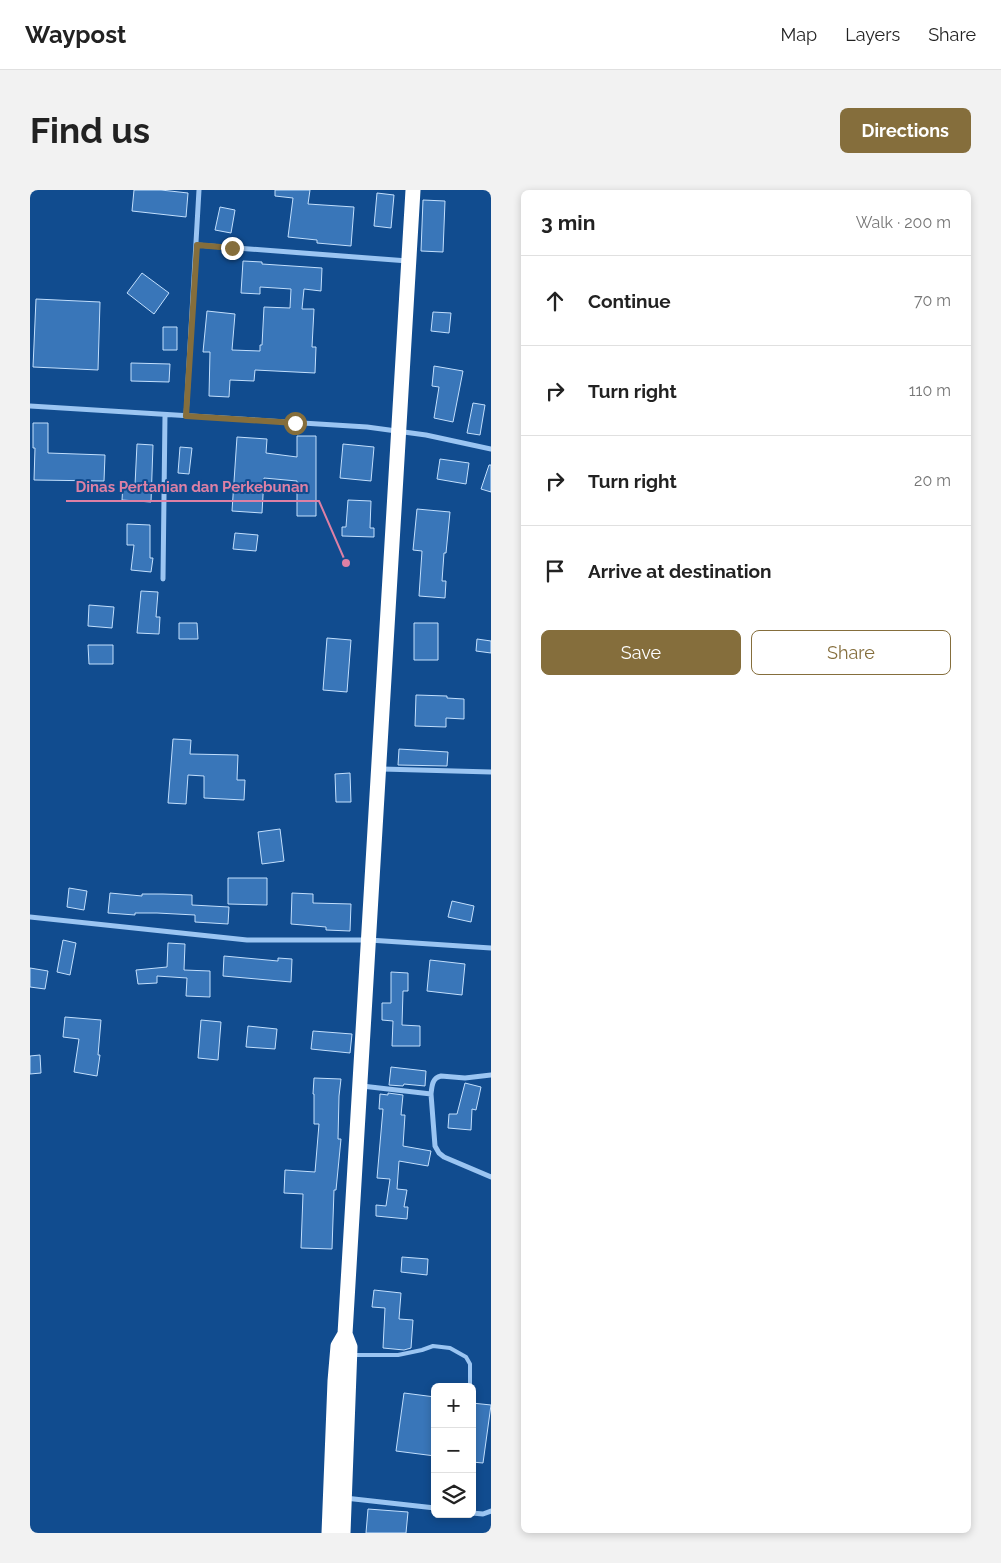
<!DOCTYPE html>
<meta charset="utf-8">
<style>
:root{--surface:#fff;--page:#f2f2f2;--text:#222;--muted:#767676;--line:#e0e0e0;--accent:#856e3c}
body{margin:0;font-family:Raleway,sans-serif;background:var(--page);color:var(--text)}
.controls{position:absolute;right:15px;bottom:15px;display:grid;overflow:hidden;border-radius:8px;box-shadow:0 2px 8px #0003}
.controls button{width:45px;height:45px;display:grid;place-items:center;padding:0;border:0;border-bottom:1px solid var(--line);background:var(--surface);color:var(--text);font:25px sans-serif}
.stop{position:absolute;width:15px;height:15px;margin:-11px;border:4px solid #856e3c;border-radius:50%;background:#fff}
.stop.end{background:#856e3c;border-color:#fff;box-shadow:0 1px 5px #0008}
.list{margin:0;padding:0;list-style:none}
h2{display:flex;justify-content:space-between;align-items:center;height:65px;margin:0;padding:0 20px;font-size:21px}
h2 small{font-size:16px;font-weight:400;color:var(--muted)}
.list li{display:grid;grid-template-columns:32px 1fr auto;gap:15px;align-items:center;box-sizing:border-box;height:90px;padding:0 20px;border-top:1px solid var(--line)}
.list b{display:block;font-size:19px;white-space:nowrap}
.list em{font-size:16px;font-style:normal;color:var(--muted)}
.actions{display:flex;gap:10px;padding:15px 20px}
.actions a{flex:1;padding:11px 0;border:1px solid var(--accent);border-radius:8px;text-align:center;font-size:18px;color:var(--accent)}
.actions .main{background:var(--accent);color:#fff}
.icon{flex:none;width:28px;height:28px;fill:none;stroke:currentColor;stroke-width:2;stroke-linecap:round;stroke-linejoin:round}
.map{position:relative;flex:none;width:461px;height:1343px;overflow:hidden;border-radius:8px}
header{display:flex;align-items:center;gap:30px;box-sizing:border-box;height:70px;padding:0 25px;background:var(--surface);border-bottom:1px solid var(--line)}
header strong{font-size:24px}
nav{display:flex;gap:28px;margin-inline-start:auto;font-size:18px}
.intro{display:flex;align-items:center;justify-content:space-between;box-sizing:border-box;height:120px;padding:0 30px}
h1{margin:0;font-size:35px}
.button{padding:12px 22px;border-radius:8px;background:var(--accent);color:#fff;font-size:18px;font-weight:700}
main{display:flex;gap:30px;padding:0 30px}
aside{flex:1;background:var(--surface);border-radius:8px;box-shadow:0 2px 8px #0003}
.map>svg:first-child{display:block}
.building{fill:#3976b9;stroke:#c2dffd}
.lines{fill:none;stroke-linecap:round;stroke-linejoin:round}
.lane{stroke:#9bc5f2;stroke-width:4}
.street{stroke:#9bc5f2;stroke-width:5}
.highway{stroke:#fff;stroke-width:15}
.route{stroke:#856e3c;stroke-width:6}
.leader{fill:none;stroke:#dd80a5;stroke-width:2}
.callout-dot{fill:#dd80a5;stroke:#114c8f;stroke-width:2}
.callout-label{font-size:15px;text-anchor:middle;font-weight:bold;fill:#dd80a5;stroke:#114c8f;stroke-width:4;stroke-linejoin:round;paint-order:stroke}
</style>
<header>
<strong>Waypost</strong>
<nav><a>Map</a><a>Layers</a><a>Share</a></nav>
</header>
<div class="intro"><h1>Find us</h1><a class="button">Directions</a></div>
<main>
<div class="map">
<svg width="461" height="1343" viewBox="0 0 461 1343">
<rect width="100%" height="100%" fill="#114c8f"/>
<path class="building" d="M104 0H131L158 3 156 27 102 21Z
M245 0H280L278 14 324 17 321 56 287 53V50L258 47 263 8 245 6Z
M347 3 364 5 361 38 344 36Z
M393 10 415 11 413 62 391 61Z
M190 17 205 20 201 43 185 40Z
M213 71 232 72V74L292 78 291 101 274 99 272 119H284L282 157H286L285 183 225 180 224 191 200 190 199 207 179 206 180 162H173L177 121 205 124 202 160 230 161V155H232L234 117 260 118 261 99 230 97V104L211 103Z
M112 83 139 103 124 124 97 103Z
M6 109 70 112 68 180 3 177Z
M403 122 421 123 419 143 401 141Z
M133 137H147V160H133Z
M101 173 140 174 139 192 101 191Z
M404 176 433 181 423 232 404 228 409 197 402 196Z
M443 213 455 215 450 245 437 243Z
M3 233H18V263L75 265 74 291 4 290 5 258H3Z
M267 246H286V326H267V291L234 288 232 323 202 321 207 247 237 249 236 263 267 267Z
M107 254 123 255 121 312 92 310 93 294 105 295Z
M313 254 344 257 341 291 310 288Z
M150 257 162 258 159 284 148 283Z
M410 269 439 273 436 294 407 289Z
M459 275H461V302L451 299Z
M318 310 341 311 340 338H344V347L312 346V337H316Z
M387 319 420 322 416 363H414L412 391H416L415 408 389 406 392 361 383 360Z
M97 334 120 335V368H123L121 382 101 380 104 355H97Z
M205 343 228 345 226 361 203 359Z
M111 401 128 402 126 427H130L129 444 107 443Z
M59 415 84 417 82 438 58 436Z
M149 433H167L168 449H149Z
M384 433H408V470H384Z
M297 448 321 450 317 502 293 500Z
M447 449 461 451V463L446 461Z
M58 455H83V474H59Z
M386 505 417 506V508L434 509V529L416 528V537L385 536Z
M143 549 161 550 160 564 208 565 207 590H215L214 610 174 608V586L158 585 156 614 138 613Z
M369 559 418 562 417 576 368 575Z
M320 583 321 612H306L305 584Z
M250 639 254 671 232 674 228 642Z
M198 688H237V715L198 714Z
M39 698 57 701 54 720 37 717Z
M80 703 112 706V704H133L162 705V715L199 717 198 734 165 732V725L127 723H105V725L78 723Z
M262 703 283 704V713L321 714 320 741 296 740V737L261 734Z
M422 711 444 716 441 732 418 727Z
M33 750 46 753 40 785 27 782Z
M138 753 155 754 154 780 180 781V807L156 806 157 788 127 786V793L108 794 106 780 137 777Z
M194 766 248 771V768L262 769 261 792 193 786Z
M400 770 435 774 432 805 397 801Z
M0 778 18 781 15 799 0 797Z
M361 782 378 783V801H373L372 835 390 836V856H362L363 831 352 830V813H361Z
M35 827 71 830 68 865H70L67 886 44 882 49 849 33 847Z
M171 830 191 832 188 870 168 868Z
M218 836 247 839 245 859 216 857Z
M283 841 322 844 320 863 281 859Z
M10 865 11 883 0 884V866Z
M361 877 396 881 395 896 374 894 373 896 359 895Z
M284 888 311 889 309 906 308 949H311L306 1000H304L302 1059 271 1058 273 1004 254 1003 255 980 285 982 289 934H284V904H283Z
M435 893 451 897 446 920 442 919 441 940 418 938 419 924H427Z
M358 903 373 905 371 925H375L373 956 401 961 398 976 369 971 367 999 377 1000 374 1017H378L377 1029 346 1026V1015L356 1016 360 989 347 988 353 919H349L350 904 358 905Z
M372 1067 398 1069 397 1085 371 1082Z
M344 1100 371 1103 369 1129 383 1130 381 1158 374 1160 353 1158 355 1118 342 1117Z
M374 1203 405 1207V1266L366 1261Z
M442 1213 461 1215 453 1273 442 1272Z
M338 1319 378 1322 376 1343H336Z"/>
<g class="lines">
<path class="lane" d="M324 1165H368L392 1160 403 1156 420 1158 436 1167 440 1174V1197"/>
<path class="street" d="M167 55 378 71
M0 216 337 237 396 245 461 259
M156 226 169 0
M133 389 135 225
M352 579 461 582
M0 727 217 750H339L461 758
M332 896 401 904 405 956 409 963 414 967 461 987
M401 904C402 896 402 888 411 886L435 888 461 885
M315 1308 405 1318
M442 1323 453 1324 461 1321"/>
<path class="highway" d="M299 1343 305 1191 308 1156 315 1144
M313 1343 320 1157 315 1144 383 0"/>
</g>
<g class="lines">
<path class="route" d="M202 58 167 55 156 226 265 233"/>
</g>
<path class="leader" d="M316 373L289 311H36"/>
<circle class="callout-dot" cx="316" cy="373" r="5"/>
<g class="callout-label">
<text x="162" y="302">Dinas Pertanian dan Perkebunan</text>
</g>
</svg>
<div class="controls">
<button>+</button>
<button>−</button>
<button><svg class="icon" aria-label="layers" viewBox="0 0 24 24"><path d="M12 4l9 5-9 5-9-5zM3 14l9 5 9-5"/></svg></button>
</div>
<div class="stop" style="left:265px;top:233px"></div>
<div class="stop end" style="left:202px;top:58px"></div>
</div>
<aside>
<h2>3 min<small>Walk · 200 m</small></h2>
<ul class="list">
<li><svg class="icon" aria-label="ahead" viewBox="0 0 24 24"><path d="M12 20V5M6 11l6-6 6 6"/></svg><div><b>Continue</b></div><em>70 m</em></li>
<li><svg class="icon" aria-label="right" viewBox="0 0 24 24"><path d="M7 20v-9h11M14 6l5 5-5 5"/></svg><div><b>Turn right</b></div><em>110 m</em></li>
<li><svg class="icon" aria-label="right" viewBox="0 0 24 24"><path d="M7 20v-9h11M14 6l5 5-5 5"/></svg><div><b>Turn right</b></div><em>20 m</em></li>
<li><svg class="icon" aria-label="arrive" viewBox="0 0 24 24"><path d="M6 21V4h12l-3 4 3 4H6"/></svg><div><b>Arrive at destination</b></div></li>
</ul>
<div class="actions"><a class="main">Save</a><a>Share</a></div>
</aside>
</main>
